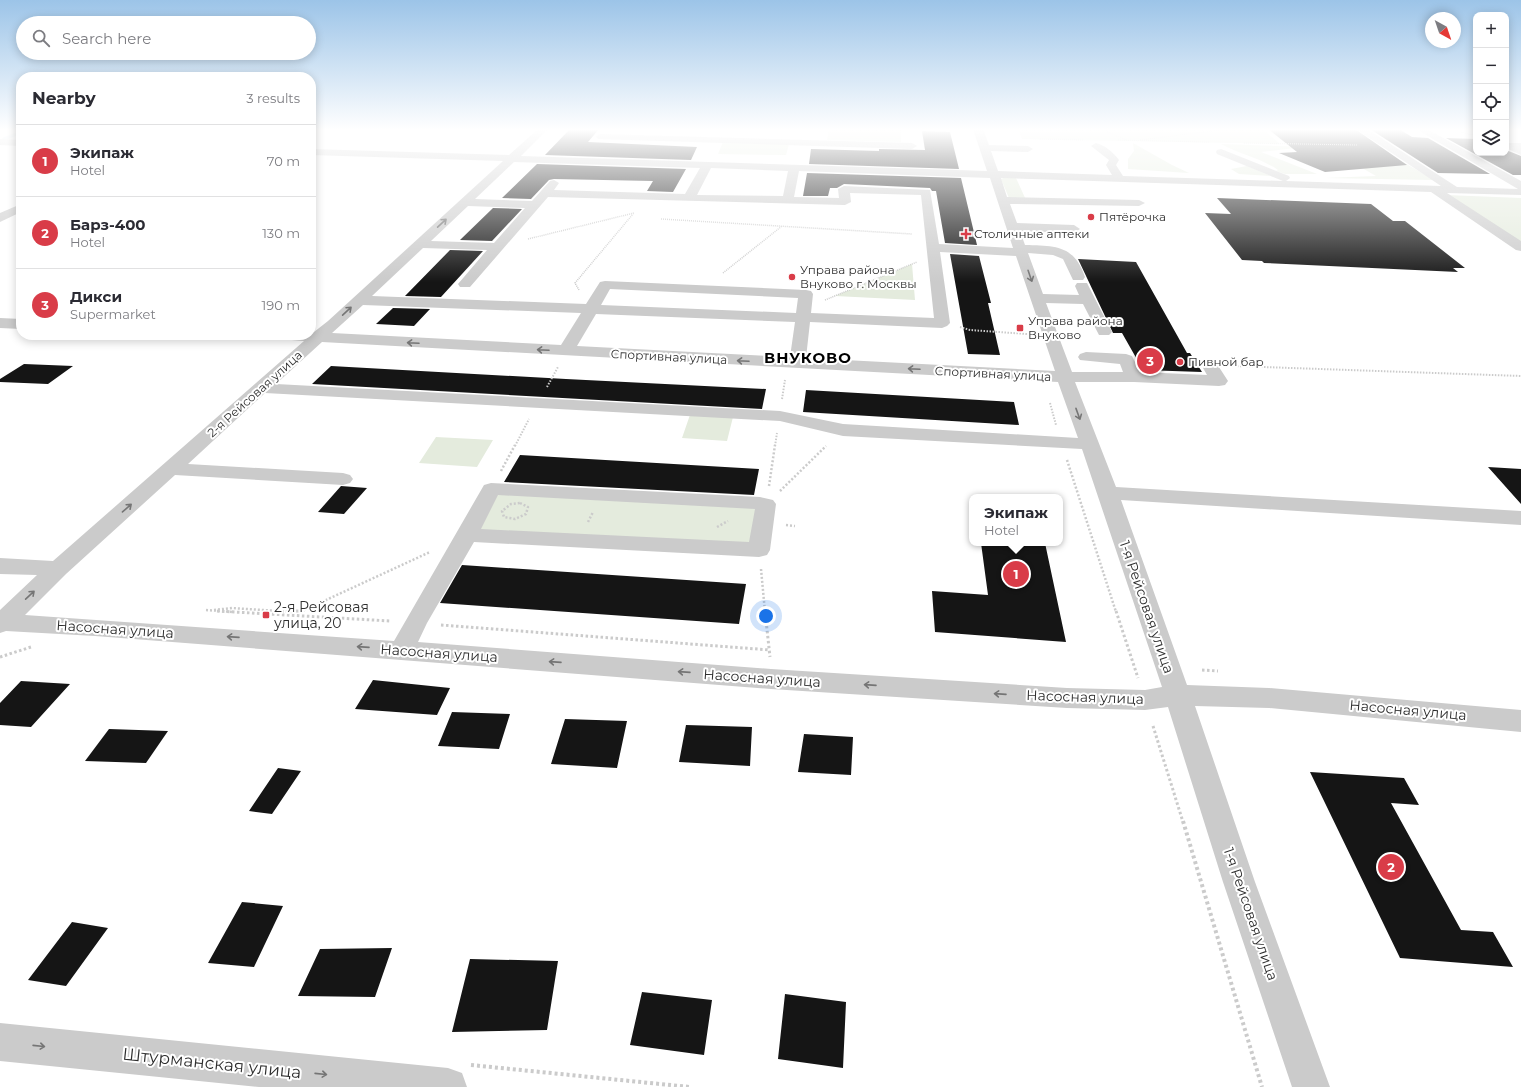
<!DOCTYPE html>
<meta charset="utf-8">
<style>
:root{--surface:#fff;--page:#f2f2f3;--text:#2b2b33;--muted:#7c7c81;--line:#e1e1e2;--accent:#d93c48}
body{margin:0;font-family:Montserrat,sans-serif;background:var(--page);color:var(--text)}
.controls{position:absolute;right:12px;top:12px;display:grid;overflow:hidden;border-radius:8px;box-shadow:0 2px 10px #0003}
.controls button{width:36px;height:36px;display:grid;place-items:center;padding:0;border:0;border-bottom:1px solid var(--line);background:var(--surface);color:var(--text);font:20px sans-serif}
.compass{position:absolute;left:1425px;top:12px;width:36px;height:36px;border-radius:50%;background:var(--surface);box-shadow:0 2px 10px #0003;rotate:140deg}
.you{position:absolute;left:766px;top:616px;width:14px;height:14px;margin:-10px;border:3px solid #fff;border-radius:50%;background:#1a73e8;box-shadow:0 0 0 6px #1a73e833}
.badge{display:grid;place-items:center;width:26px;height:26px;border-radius:50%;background:var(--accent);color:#fff;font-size:13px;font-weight:700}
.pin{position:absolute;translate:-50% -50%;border:2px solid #fff;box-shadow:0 1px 4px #0006}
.popup{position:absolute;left:969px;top:494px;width:94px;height:52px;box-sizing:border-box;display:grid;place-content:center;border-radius:8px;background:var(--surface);filter:drop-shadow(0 1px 3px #0005);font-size:13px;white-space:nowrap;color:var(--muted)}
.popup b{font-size:15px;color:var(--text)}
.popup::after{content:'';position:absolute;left:50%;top:100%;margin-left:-8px;border:8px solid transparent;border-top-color:var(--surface)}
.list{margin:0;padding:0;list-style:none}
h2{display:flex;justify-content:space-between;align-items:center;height:52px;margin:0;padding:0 16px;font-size:17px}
h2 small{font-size:13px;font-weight:400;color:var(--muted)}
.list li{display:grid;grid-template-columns:26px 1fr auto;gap:12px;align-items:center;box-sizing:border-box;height:72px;padding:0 16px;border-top:1px solid var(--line)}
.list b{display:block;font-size:15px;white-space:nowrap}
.list p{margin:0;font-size:13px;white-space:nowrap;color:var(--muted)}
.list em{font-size:13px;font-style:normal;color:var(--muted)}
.icon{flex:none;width:22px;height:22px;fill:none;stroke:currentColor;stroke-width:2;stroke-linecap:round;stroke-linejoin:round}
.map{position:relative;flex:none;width:1521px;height:1087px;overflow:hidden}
.search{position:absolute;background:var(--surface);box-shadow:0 2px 10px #0003;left:16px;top:16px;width:300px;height:44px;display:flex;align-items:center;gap:10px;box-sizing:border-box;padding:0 14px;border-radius:22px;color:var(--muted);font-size:15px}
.panel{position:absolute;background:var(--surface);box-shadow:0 2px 10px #0003;left:16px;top:72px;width:300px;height:268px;border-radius:16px}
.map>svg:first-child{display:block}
.green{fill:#e4ebdd}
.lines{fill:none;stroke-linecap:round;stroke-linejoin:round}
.stream{stroke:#cadde9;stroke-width:3.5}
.building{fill:#151515}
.path-far5{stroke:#cbcbcb;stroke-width:1;stroke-dasharray:1 1;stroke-linecap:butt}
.path-far4{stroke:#cbcbcb;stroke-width:1.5;stroke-dasharray:1 1;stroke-linecap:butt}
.path-far3{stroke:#cbcbcb;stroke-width:2;stroke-dasharray:1.5 1.5;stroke-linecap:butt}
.path-far2{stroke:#cbcbcb;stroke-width:2.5;stroke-dasharray:2 2;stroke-linecap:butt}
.path-far1{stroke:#cbcbcb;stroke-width:3;stroke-dasharray:2.5 2.5;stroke-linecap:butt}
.path{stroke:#cbcbcb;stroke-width:4;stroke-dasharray:3 3;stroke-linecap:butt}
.minor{fill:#cbcbcb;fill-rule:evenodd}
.oneway{stroke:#757575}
.poi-dot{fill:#d93c48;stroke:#fff;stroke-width:1.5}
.labels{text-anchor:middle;stroke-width:4;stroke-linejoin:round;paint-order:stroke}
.far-poi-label{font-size:12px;fill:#2e2e2e;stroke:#fff;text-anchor:start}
.far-street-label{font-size:12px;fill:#2e2e2e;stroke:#fff}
.poi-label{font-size:14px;fill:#2e2e2e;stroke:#fff;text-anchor:start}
.street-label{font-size:14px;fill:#2e2e2e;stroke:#fff}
.far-district-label{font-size:15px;font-weight:bold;letter-spacing:1px;fill:#000;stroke:#fff}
.near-street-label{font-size:17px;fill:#2e2e2e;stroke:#fff}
</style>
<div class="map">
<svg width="1521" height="1087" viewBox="0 0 1521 1087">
<rect width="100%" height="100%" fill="#fff"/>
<path class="green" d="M829 129 901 130V142L827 140Z
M1018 129H1263L1280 144 1022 139Z
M723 142 789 144 786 155 718 154Z
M1133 143 1172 165 1189 173 1128 169V159L1134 151Z
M1221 144 1304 147 1261 152 1317 174H1285L1276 171 1278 170C1261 158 1239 154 1221 144Z
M1350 161 1403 162 1434 180 1325 178 1376 176Z
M1247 166 1271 176 1239 174 1231 169Z
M1006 177 1016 178 1026 200 1009 198 1001 179Z
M1446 195 1521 198V244Z
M912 264 915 300 835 296Z
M691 412 734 413 727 441 682 438Z
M436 437 493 440 477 467 419 463Z
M491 489 760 503 759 550 467 535Z"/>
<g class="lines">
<path class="stream" d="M4 139 21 132"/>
</g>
<path class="building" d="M570 129H599L588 142 697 147 691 160 545 155Z
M1268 129H1355L1407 165 1325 172 1279 153 1297 152Z
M1370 129H1399L1412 137 1428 138 1490 174 1438 173Z
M922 131 950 132 959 169 809 164 811 149 879 151V149L925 150Z
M1446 138 1476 139V153H1506V150L1521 156V175H1513Z
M537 164 686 169 673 192 647 191 653 181 554 179 549 180 531 199 502 198Z
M807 173 961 178 977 245 945 243 936 191H932L930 188 844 184 837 188H830L828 196H803Z
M1217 198 1371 204 1393 221H1405L1465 268H1453L1458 272 1264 263 1262 261 1242 260 1205 213 1231 214Z
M493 208 522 209 492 241 460 240Z
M450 250 483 251 441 297 405 296Z
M950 254 979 256 991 303H988L1000 355 968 354Z
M1078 259 1136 262 1187 353H1190L1202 372 1143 370 1122 333H1113Z
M393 308 430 309 414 326 376 324Z
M24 364 73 366 48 384 0 382V379Z
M331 366 566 379 766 389 762 409 312 384Z
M806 390 1014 402 1019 425 803 412Z
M520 455 759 469 754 495 504 482Z
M1488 467 1521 469V504Z
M341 486 367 488 344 514 318 512Z
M981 543H1045L1066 642 935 632 932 591 988 595Z
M462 565 746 584 739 624 440 603Z
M373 680 450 688 437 715 355 709Z
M21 681 70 684 31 727 0 725V703Z
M452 712 510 714 499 749 438 746Z
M565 719 627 721 617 768 551 764Z
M686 725 752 727 750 766 679 762Z
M109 729 168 731 146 763 85 761Z
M804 734 853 737 851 775 798 772Z
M278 768 301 771 272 814 249 811Z
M1310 772 1404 778 1419 805 1391 803 1461 930 1493 932 1513 967 1400 958Z
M242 902 283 906 254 967 208 963Z
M72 922 108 928 66 986 28 980Z
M392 948 375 997 298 996 320 949Z
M470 959 558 961 547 1030 452 1032Z
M642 992 712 1000 704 1055 630 1045Z
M785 994 846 1002 843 1068 778 1059Z"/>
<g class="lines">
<path class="path-far5" d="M1107 132 1127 140
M1461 132 1476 136
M1040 139 1083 140
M1118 140 1209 142
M1140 140 1228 129
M1244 143 1357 145"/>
<path class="path-far4" d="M661 219 912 234
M528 239 634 213
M723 273 782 226
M579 290 575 283 633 214
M825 300 917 262"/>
<path class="path-far3" d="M960 327 970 330 1027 334
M1234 366 1521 376
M547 387 558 367
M782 399 785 380
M1050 403 1056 425
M515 446 529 419
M775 446 777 433"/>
<path class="path-far2" d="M1067 460 1116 612
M501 471 515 445
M769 486 775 445
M780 491 826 446
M520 503 528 507 526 514 515 519 504 517 502 511 511 504Z
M588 522 593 512
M786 525 795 526
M717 527 728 521
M761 569 765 612
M206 610 233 612
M214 610 232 608 293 612
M300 612 430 552"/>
<path class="path-far1" d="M217 611 390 621
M276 611H302
M765 611 770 657
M1116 611 1138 678
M441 625 770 650
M0 657 31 647
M1202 670 1218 671
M1153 726 1183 822"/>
<path class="path" d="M1183 821 1262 1087
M471 1065 690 1087"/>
<path class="minor" d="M538 129H548L521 156 987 171 973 129H983L989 145 1028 146 1033 149 1028 152 991 151 998 171 1112 175 1106 165 1109 160 1091 146 1096 143C1106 146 1113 152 1119 160L1116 165 1123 176 1283 181 1217 154 1216 152 1217 150 1221 149 1289 176 1290 178 1286 181 1441 186 1356 129H1367L1457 187 1518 189 1416 129H1427L1521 181V195L1447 193 1521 241V251L1516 250 1431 192 1001 178 1007 197 1139 200 1145 203 1139 206 1010 204 1017 223 1074 225 1080 229 1074 233 1020 231 1025 245C1056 246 1074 245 1085 277L1083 280H1073L1063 259 1053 255 1028 253 1043 294 1079 295 1075 286 1077 283H1087L1112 332 1109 335H1099L1083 304 1046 303 1072 372H1123L1120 364 1080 360 1078 357 1080 354 1086 352 1126 354 1132 356 1140 372 1207 375 1203 368 1205 364 1211 363 1217 364 1228 381 1225 385 1219 386 1134 382H1075L1116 487 1521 511V525L1121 500 1187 685 1269 688 1521 710V732L1269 708 1195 706 1255 882 1330 1087H1292L1223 882 1168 707 1145 710 1067 708 771 689 95 636 6 631 0 633V610L37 575 0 574V558L53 561 304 341 267 338 265 335H311V332H314L328 321 503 161 311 155V149L509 155ZM514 162 700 168 685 194 554 190 559 183 554 180 550 181 532 201 475 199ZM711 168 788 171 783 196 697 195ZM799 171 990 178 1013 248 939 244 930 190 844 186 838 189 839 198 794 197ZM850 193 921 195 934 318 811 313 813 294 811 291 806 290 605 281 600 282 586 304 372 296 423 248 487 250 458 284 460 287H470L548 197 845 205 851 202ZM468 206 525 208 494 243 431 241ZM940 252 1016 256 1055 371 806 358 810 322 942 328 947 326 950 323ZM610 289 798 298 796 313 601 305ZM363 305 581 313 561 345 332 333ZM596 314 795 322 790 357 577 346ZM322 342 1058 382 1078 438 843 424 780 411 276 384ZM265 393 780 421 843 436 1082 449 1162 687 1145 690 1067 688 771 669 418 642 427 623 474 542 759 557 767 555 770 550 776 504 773 500 760 497 491 483 484 485 394 641 25 615 66 574 175 475 343 485 350 483 353 479 350 475 343 473 188 464ZM498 495 755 509 749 542 481 529Z
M601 134 912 143 917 146 912 149 598 139 596 137 598 135Z
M0 139 21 140V146L0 145Z
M1509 143H1521V155L1506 148V144Z
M21 204V212L0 222V213Z
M0 318 21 319V329L0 328Z
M0 1023 448 1068 462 1073 467 1087H259L0 1061Z"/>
</g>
<defs><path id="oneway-shaft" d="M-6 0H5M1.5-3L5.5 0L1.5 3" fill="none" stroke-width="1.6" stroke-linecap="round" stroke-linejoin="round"/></defs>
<g class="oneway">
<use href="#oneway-shaft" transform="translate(442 223) rotate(-43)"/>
<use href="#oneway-shaft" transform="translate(1030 276) rotate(71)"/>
<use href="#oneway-shaft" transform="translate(347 311) rotate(-43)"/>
<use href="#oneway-shaft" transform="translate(413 343) rotate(-177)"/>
<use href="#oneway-shaft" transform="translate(543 350) rotate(-177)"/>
<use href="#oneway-shaft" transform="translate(743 361) rotate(-177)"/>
<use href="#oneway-shaft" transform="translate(914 369) rotate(-177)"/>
<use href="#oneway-shaft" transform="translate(1078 414) rotate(70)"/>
<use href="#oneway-shaft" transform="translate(127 508) rotate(-41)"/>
<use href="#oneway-shaft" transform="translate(30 595) rotate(-43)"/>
<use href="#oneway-shaft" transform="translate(233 637) rotate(-176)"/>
<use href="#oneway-shaft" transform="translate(363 647) rotate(-176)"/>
<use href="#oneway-shaft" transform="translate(555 662) rotate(-176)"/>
<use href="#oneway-shaft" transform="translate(684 672) rotate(-176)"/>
<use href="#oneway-shaft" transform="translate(870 685) rotate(-176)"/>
<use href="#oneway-shaft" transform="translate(1000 694) rotate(-176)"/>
<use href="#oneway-shaft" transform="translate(39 1046) rotate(6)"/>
<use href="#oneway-shaft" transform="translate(321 1074) rotate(6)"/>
</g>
<linearGradient id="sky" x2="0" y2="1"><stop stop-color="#9cc4e8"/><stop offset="0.46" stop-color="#fff"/><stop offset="1" stop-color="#fff" stop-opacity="0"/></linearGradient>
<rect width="1521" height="282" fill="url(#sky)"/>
<g class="poi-dot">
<circle cx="1091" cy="217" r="4"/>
<path d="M964 228h4v4h4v4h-4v4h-4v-4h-4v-4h4z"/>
<circle cx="792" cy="277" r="4"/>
<rect x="1016" y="324" width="8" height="8" rx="2"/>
<circle cx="1180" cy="362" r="4"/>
<rect x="262" y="611" width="8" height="8" rx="2"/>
</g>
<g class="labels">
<g class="far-poi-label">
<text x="1099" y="221">Пятёрочка</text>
<text x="974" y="238">Столичные аптеки</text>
<text x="800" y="274">Управа района<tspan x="800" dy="14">Внуково г. Москвы</tspan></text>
<text x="1028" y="325">Управа района<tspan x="1028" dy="14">Внуково</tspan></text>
<text x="1188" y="366">Пивной бар</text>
</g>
<g class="far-street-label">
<text transform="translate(669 357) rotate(3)" y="4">Спортивная улица</text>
<text transform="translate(993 374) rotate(3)" y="4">Спортивная улица</text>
<text transform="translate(255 394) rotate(-42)" y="4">2-я Рейсовая улица</text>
</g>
<g class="poi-label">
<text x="274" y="612">2-я Рейсовая<tspan x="274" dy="16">улица, 20</tspan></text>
</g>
<g class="street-label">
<text transform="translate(1147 607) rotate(71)" y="5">1-я Рейсовая улица</text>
<text transform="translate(115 629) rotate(4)" y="5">Насосная улица</text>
<text transform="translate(439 653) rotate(4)" y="5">Насосная улица</text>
<text transform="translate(762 678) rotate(4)" y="5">Насосная улица</text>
<text transform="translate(1085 697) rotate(2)" y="5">Насосная улица</text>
<text transform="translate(1408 710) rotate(5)" y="5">Насосная улица</text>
<text transform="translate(1251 914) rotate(71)" y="5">1-я Рейсовая улица</text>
</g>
<g class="far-district-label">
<text x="808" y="363">ВНУКОВО</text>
</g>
<g class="near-street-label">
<text transform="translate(212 1063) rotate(6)" y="6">Штурманская улица</text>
</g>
</g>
</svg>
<div class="controls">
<button>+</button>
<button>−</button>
<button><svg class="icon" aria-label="locate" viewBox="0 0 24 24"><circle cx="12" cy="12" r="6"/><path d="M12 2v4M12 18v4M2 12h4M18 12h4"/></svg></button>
<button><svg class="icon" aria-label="layers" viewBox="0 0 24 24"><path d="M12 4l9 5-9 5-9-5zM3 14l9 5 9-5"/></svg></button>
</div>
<svg class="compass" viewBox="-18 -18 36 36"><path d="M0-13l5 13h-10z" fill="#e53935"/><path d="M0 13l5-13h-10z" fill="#7c7c81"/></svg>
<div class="you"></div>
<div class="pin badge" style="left:1016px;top:574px">1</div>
<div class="popup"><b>Экипаж</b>Hotel</div>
<div class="pin badge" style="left:1391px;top:867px">2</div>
<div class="pin badge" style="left:1150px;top:361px">3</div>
<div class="search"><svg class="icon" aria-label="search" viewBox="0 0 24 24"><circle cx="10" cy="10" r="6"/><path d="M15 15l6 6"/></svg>Search here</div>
<section class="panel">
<h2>Nearby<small>3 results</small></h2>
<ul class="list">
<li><span class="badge">1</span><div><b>Экипаж</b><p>Hotel</p></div><em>70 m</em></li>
<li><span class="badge">2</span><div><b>Барз-400</b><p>Hotel</p></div><em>130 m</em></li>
<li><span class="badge">3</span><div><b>Дикси</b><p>Supermarket</p></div><em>190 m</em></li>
</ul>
</section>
</div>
